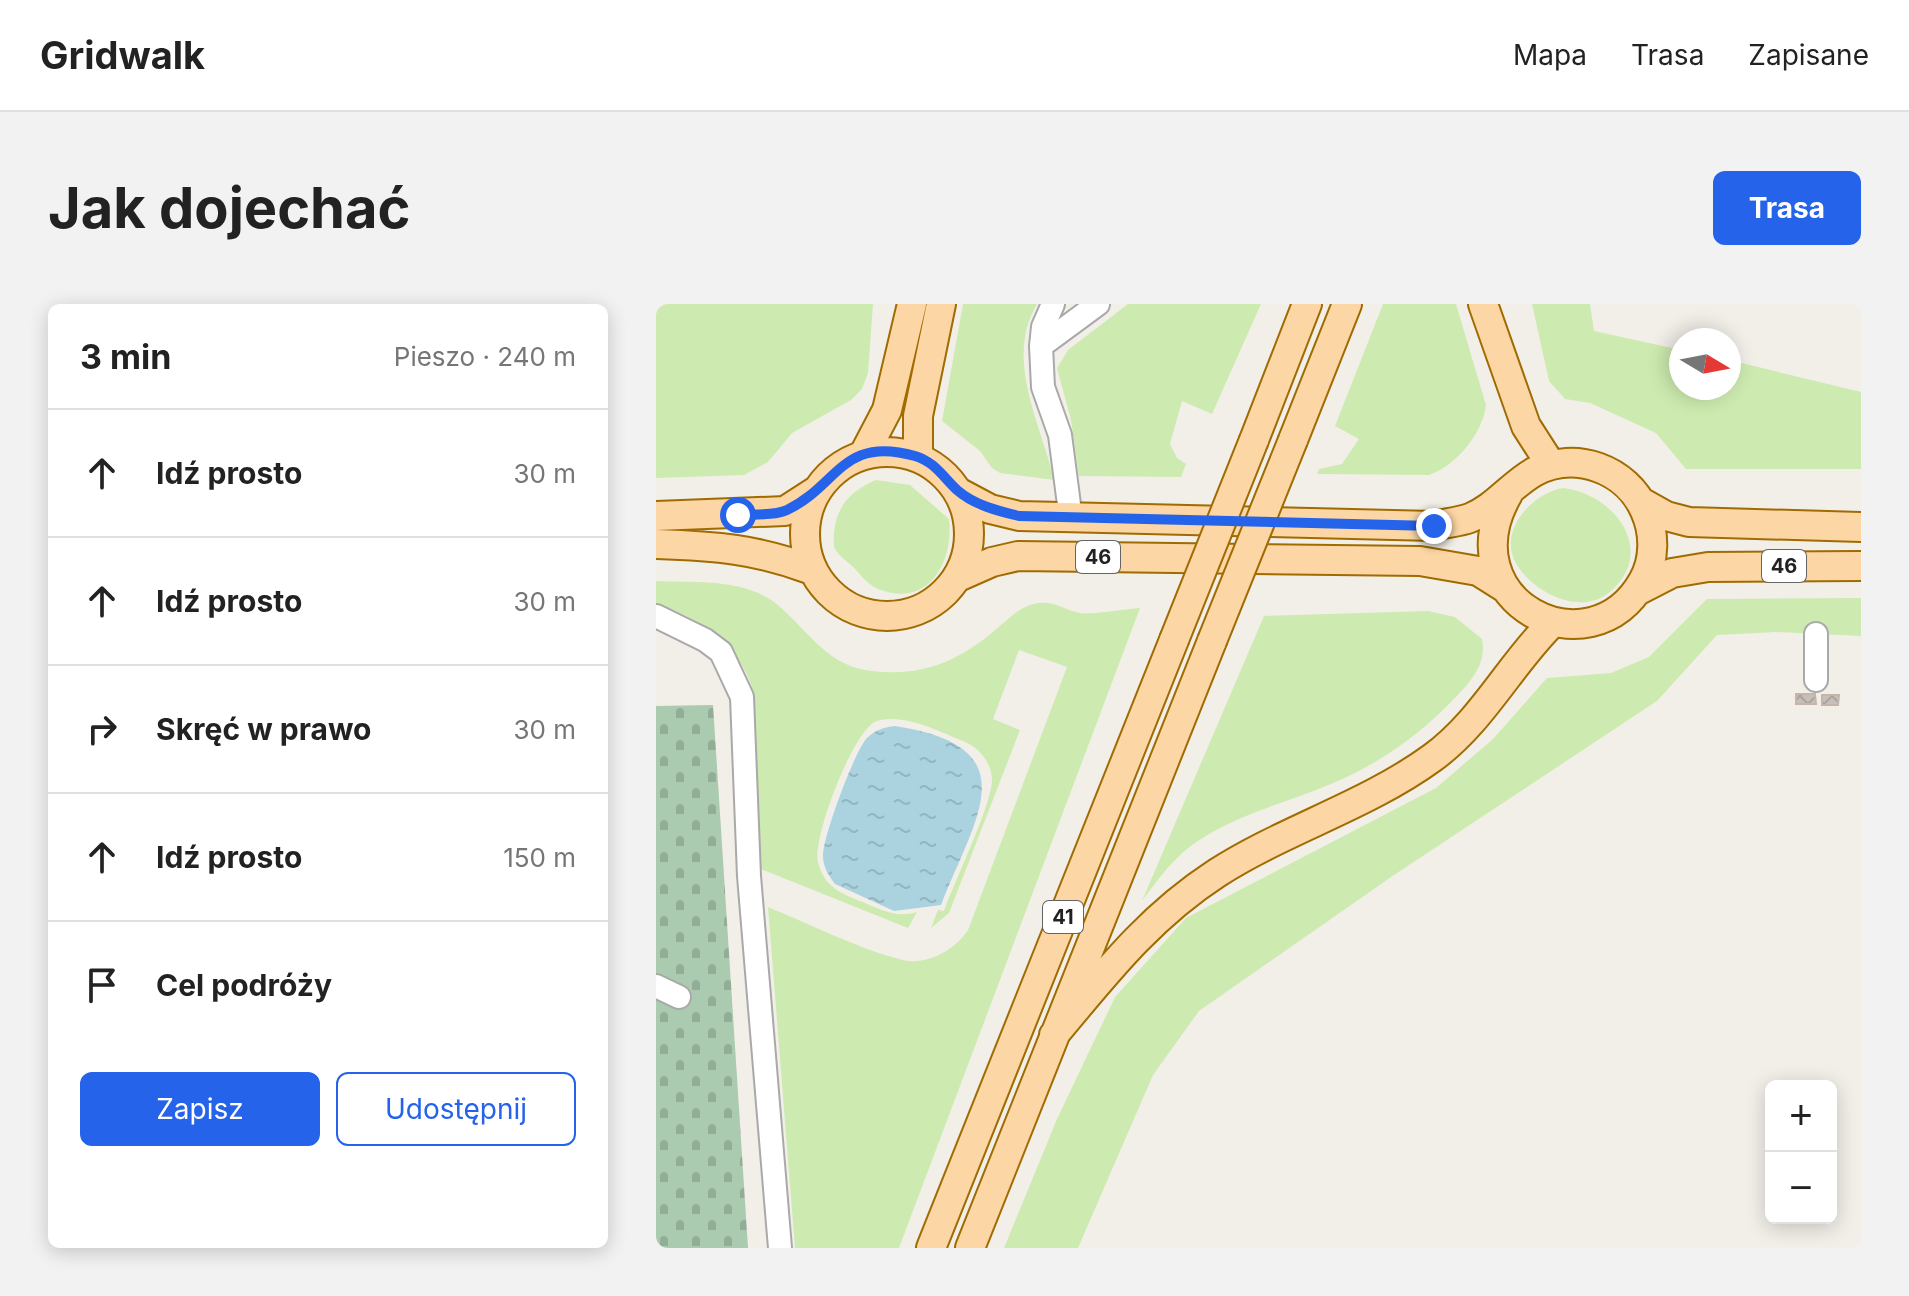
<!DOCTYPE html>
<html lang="pl">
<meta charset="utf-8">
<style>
:root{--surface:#fff;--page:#f2f2f2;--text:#222;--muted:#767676;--line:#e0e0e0;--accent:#2563eb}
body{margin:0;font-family:Inter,sans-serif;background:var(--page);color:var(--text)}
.controls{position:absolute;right:24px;bottom:24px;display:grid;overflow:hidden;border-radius:12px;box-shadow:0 4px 20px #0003}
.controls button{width:72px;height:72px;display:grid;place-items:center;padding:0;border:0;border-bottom:2px solid var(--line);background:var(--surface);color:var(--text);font:40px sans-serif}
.compass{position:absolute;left:1013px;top:24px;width:72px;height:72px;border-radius:50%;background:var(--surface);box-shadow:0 4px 20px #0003;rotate:100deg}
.stop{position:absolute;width:24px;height:24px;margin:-18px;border:6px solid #2563eb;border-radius:50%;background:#fff}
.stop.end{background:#2563eb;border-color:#fff;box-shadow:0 2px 8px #0008}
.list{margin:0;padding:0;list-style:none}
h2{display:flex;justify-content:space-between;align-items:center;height:104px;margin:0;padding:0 32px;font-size:34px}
h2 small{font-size:26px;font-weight:400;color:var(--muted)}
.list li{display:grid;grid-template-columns:52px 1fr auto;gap:24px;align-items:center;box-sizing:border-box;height:128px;padding:0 32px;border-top:2px solid var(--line)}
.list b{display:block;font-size:30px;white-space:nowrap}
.list em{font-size:26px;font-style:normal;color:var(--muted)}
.actions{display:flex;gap:16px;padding:24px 32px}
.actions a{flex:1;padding:18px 0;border:2px solid var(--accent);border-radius:12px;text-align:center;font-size:28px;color:var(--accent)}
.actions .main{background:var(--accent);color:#fff}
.icon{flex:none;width:44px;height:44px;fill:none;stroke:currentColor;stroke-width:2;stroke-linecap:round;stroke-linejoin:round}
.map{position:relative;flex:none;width:1205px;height:944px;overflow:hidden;border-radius:12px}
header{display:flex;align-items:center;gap:48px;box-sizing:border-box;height:112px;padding:0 40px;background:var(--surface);border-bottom:2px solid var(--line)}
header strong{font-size:38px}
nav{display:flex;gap:44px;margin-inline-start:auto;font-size:28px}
.intro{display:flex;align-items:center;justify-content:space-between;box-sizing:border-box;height:192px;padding:0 48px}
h1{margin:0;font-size:56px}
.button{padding:20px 36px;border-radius:12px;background:var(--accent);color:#fff;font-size:28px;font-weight:700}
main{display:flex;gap:48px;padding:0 48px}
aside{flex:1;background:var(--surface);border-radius:12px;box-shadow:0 4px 20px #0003}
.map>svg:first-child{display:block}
.grass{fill:#cdebb0}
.cemetery{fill:url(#cemetery-stones)}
.water{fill:url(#water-ripples)}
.building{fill:url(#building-cross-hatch);stroke:#c4b6ab;stroke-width:2}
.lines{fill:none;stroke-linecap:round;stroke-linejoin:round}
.minor-casing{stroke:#a9a9a9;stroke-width:26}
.major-casing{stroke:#a06b00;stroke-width:32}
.minor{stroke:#fff;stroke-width:22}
.major{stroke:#fcd6a4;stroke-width:28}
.major-bridge-casing{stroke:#a06b00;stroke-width:32;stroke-linecap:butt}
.major-bridge{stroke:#fcd6a4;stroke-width:28}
.route{stroke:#2563eb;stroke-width:10}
.labels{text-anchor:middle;stroke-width:8;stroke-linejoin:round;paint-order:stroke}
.shield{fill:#fff;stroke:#646464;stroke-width:2}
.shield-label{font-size:20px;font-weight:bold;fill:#222}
</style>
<header>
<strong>Gridwalk</strong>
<nav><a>Mapa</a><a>Trasa</a><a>Zapisane</a></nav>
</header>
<div class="intro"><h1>Jak dojechać</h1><a class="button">Trasa</a></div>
<main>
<aside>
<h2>3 min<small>Pieszo · 240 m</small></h2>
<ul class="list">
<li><svg class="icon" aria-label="ahead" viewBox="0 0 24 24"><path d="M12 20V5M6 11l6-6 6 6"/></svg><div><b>Idź prosto</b></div><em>30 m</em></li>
<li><svg class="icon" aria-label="ahead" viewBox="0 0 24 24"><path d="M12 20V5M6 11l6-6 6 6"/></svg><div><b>Idź prosto</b></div><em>30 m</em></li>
<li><svg class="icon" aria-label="right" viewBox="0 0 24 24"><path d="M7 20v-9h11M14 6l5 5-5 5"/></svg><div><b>Skręć w prawo</b></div><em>30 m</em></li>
<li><svg class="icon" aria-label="ahead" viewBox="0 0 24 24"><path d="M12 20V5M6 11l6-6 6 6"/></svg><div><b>Idź prosto</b></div><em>150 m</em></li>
<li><svg class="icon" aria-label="arrive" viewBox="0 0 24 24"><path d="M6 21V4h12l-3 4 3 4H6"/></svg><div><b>Cel podróży</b></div></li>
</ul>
<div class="actions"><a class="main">Zapisz</a><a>Udostępnij</a></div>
</aside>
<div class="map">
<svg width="1205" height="944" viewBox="0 0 1205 944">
<defs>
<pattern id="cemetery-stones" width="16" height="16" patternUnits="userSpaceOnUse" patternTransform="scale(2)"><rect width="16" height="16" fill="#aacbaf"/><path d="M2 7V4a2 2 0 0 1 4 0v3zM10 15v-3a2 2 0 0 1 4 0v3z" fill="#92ae96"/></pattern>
<pattern id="water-ripples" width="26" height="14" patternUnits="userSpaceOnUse" patternTransform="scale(2)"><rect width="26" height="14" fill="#aad3df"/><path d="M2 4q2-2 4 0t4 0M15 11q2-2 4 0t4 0" fill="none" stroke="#92b5bf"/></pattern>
<pattern id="building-cross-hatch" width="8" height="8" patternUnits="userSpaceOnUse" patternTransform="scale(2)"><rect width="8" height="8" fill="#c7bfb8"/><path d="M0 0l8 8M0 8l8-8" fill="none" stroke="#aba49e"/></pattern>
</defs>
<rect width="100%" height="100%" fill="#f2efe9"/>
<path class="grass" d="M0 0H217L212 69 206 85 195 96 136 129 112 158 88 171 0 174Z
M307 0H381C348 56 385 119 398 176L344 169 336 164 324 147 286 117Z
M472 0H605L556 110 526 97 514 140 521 154 530 160 525 173 423 172 415 116 401 64 412 46Z
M727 0H800L830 101C827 129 800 162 773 171L661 170 663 165 686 160 703 135 679 122Z
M876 0H934L938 27 1025 46V84H1073V56L1205 88V165H1030L1000 129 934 99 909 95 893 77Z
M220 176 254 181 293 215C298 257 273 305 222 285 210 280 204 269 195 261 188 255 182 251 178 243 176 209 189 189 220 176Z
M907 184C956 189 1002 245 955 287 926 313 879 290 861 261 840 228 876 189 907 184Z
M0 277C38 279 85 274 118 298 148 321 168 359 209 366 261 374 299 360 338 327 350 317 362 304 377 300 397 295 406 305 424 309 434 311 470 305 484 304L243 944H139L112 603C151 619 208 647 247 656 271 662 300 645 312 626L411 363 363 346 337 415 364 426 293 609 275 624 282 606 288 607C298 579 336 500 336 476 336 460 323 443 309 438 284 428 249 409 221 417 198 424 156 534 162 558 168 584 187 590 209 599 228 607 241 614 261 608L252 624 100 563 96 383C80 337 46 315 0 300Z
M1205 294V332L1120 328 1061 331 1001 397 738 571 543 707 497 771 422 944H348L401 815 459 693 530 614 780 484 837 435 891 374 955 369 993 353 1051 295Z
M772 307 799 313 826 335C831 359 816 376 800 393 764 431 723 460 675 480 632 498 584 510 545 535 520 550 503 574 486 597L608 312Z"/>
<path class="cemetery" d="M57 401 92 944H0V402Z"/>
<path class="water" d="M239 422C375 443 319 513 285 601L238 607 179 580C173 572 167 563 167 552 166 535 199 446 211 434 219 426 228 423 239 422Z"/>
<path class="building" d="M1140 390H1159L1160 400H1140Z
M1166 391H1183L1182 401H1166Z"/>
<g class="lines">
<defs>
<path id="minor" d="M397 0 387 23 385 42 387 83 404 131 415 216
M385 42 442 0
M0 312 49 336 65 348 86 393 93 572 124 944
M1160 330V376
M0 682 23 693"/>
<path id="major" d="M827 0 870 122 895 161
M598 136 651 0
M637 136 691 0
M149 230a82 82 0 1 1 164 0a82 82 0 1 1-164 0Z
M208 150 231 106 256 0
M262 153V112L285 0
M302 188 334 205 363 212 778 222C790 219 803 218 814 214 839 204 855 181 878 168 919 146 971 165 989 207 999 229 999 256 987 277 934 371 790 297 852 190
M985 198 1010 212 1033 218 1205 223
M0 212 129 207 160 187
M0 240C59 242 101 245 156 266
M302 273 336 258 362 252 764 257 822 267 849 284
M981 287 1016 269 1052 263 1205 262
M398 731C449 670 493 613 561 569 630 525 710 502 776 454 826 418 854 360 897 318
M275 944 518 336
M314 944 556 337"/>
</defs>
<use href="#minor" class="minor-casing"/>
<use href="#major" class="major-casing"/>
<use href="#minor" class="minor"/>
<use href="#major" class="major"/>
<defs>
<path id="major-bridge" d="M518 336 598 136
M556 337 637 136"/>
</defs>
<use href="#major-bridge" class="major-bridge-casing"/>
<use href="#major-bridge" class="major-bridge"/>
</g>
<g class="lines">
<path class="route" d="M82 211C97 210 118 212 131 206 182 182 186 131 259 152 279 158 287 173 301 186 318 201 342 207 363 212L778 222"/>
</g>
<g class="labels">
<g class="shield">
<rect x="420" y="237" width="44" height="32" rx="6"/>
<rect x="1106" y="246" width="44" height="32" rx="6"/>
<rect x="387" y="597" width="40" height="32" rx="6"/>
</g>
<g class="shield-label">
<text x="442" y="260">46</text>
<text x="1128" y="269">46</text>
<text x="407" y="620">41</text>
</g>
</g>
</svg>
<div class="controls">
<button>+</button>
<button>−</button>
</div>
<svg class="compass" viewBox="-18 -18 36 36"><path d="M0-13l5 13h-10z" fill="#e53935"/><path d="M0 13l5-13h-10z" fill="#767676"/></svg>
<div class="stop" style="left:82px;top:211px"></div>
<div class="stop end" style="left:778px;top:222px"></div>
</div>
</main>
